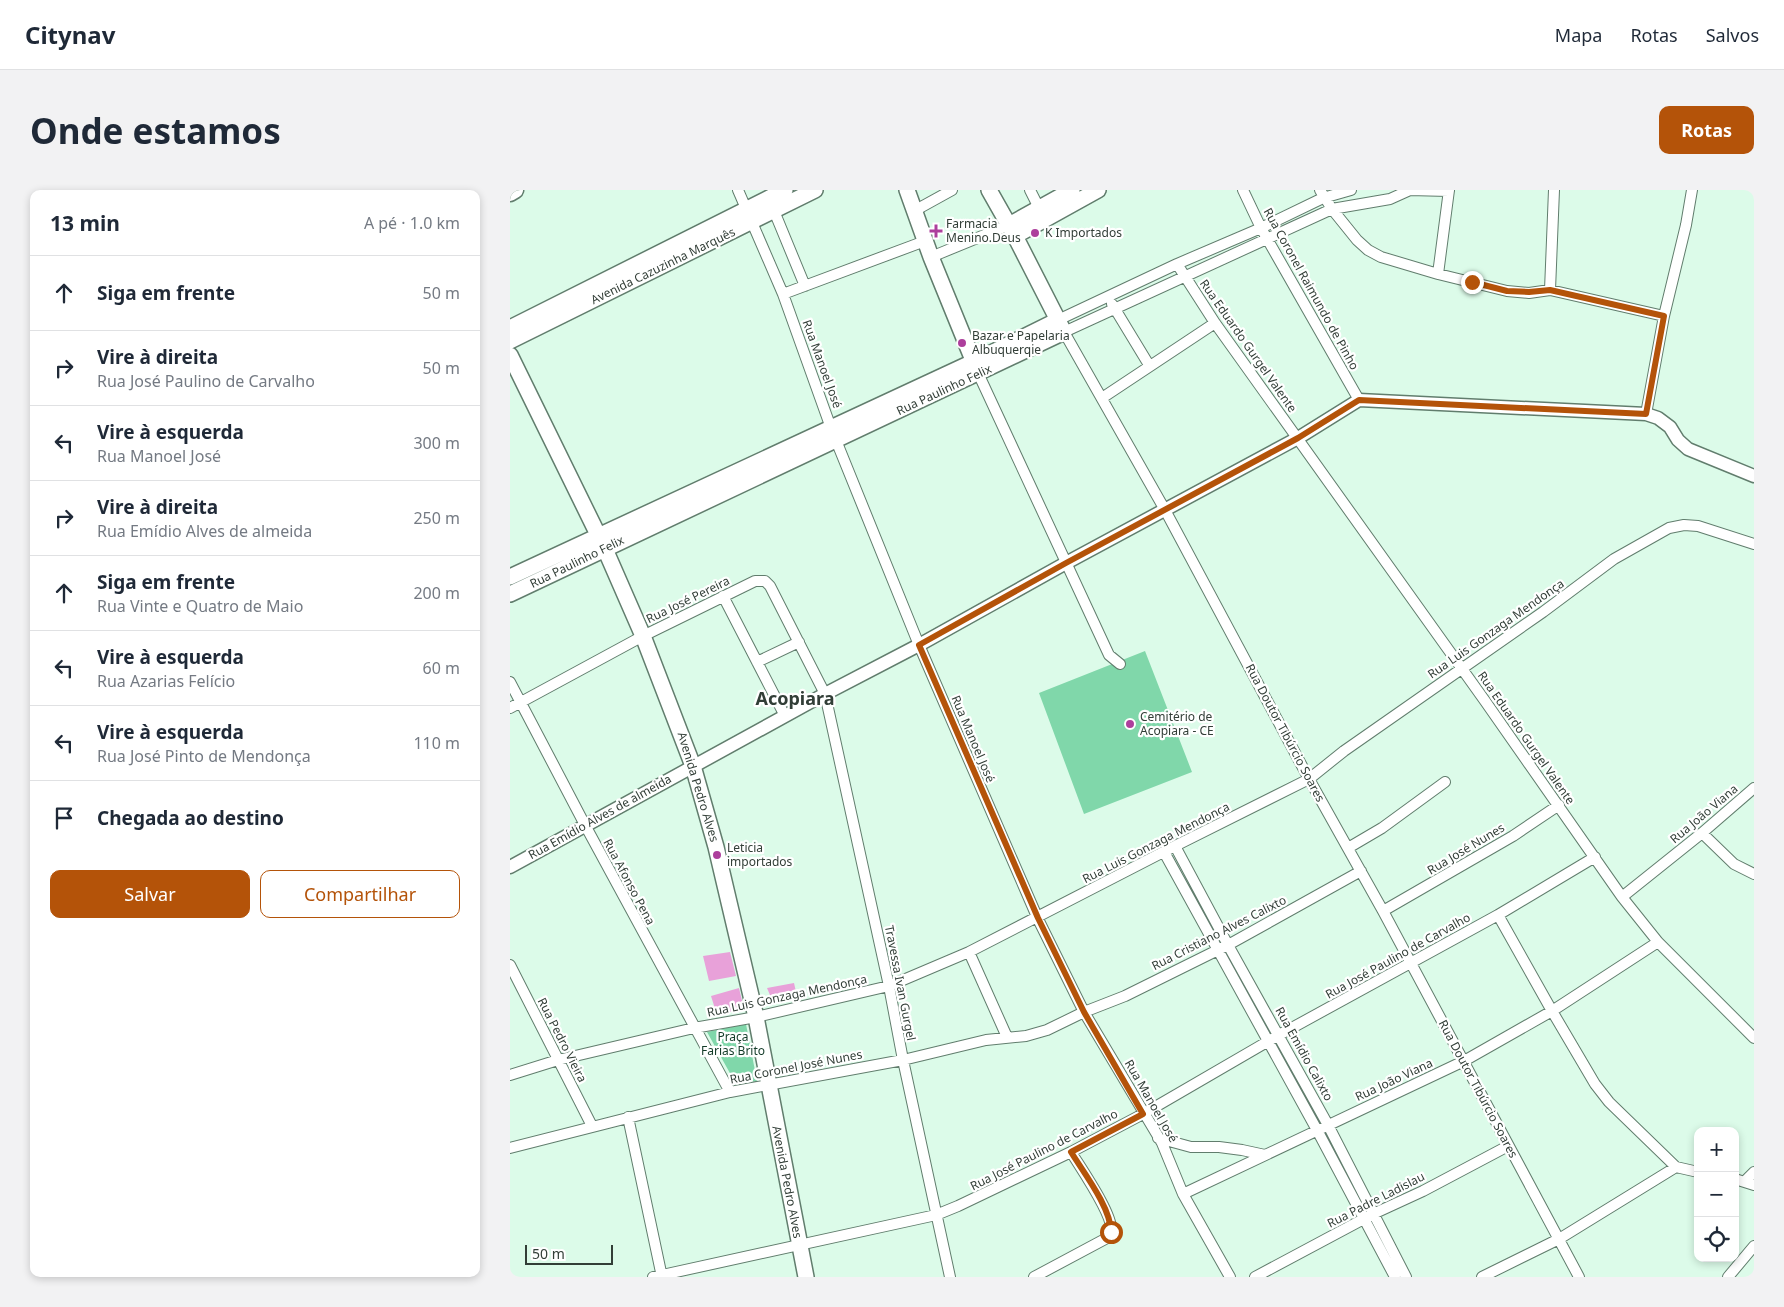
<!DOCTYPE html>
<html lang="pt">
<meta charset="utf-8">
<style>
:root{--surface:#fff;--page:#f2f2f3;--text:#1f2937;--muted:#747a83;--line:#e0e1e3;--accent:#b45309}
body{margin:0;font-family:"Noto Sans",sans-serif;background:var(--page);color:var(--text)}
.controls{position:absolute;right:15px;bottom:15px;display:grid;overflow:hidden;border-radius:10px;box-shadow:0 2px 8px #0003}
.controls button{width:45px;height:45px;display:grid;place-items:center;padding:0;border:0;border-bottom:1px solid var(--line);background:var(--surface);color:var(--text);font:25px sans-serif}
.scale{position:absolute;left:15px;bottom:12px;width:88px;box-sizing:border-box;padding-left:5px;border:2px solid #323e37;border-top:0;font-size:14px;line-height:18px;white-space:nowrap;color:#323e37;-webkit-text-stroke:4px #fff;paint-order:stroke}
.stop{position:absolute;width:15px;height:15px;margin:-11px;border:4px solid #b45309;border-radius:50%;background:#fff}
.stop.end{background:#b45309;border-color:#fff;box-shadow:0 1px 5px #0008}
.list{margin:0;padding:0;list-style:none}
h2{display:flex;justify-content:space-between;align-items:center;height:65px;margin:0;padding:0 20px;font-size:21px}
h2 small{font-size:16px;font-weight:400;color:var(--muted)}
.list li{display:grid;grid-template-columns:32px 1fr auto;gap:15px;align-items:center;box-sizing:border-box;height:75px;padding:0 20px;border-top:1px solid var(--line)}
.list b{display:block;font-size:19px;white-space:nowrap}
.list p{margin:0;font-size:16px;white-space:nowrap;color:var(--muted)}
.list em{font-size:16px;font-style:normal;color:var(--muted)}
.actions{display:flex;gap:10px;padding:15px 20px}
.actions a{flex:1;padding:11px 0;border:1px solid var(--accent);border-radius:10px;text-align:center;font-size:18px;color:var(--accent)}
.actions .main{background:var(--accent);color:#fff}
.icon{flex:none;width:28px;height:28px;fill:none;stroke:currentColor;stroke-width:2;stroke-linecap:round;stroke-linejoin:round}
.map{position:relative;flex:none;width:1244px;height:1087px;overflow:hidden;border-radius:10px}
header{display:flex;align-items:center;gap:30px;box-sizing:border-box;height:70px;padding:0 25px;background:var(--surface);border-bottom:1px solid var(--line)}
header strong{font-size:24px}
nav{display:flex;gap:28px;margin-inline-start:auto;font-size:18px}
.intro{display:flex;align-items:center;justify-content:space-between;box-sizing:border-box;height:120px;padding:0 30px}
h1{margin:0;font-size:35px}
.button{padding:12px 22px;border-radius:10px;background:var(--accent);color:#fff;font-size:18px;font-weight:700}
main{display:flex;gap:30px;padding:0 30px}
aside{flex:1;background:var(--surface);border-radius:10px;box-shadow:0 2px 8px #0003}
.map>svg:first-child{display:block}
.green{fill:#80d7aa}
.building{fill:#e8a1d9}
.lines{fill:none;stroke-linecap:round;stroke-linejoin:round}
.minor-casing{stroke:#617d6d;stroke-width:12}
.tertiary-casing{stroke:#617d6d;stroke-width:15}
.secondary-casing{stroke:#617d6d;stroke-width:18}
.primary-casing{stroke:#617d6d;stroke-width:19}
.minor{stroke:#fff;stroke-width:10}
.tertiary{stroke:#fff;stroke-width:12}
.secondary{stroke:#fff;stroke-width:15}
.primary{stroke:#fff;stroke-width:16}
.route{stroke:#b45309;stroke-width:6}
.poi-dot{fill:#ad3f9c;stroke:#fff;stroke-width:2}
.labels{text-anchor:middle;stroke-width:4.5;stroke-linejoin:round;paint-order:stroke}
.poi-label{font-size:12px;fill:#323e37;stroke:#fff;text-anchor:start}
.street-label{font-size:12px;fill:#323e37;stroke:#fff}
.park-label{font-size:12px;fill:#133b28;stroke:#fff}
.district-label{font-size:18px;font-weight:bold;fill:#323e37;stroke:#fff}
</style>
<header>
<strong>Citynav</strong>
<nav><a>Mapa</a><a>Rotas</a><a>Salvos</a></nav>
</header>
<div class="intro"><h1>Onde estamos</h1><a class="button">Rotas</a></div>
<main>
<aside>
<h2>13 min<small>A pé · 1.0 km</small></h2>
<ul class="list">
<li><svg class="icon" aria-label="ahead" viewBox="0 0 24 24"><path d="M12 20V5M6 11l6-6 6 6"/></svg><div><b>Siga em frente</b></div><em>50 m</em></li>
<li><svg class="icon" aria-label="right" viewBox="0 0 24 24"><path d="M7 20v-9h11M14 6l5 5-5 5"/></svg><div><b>Vire à direita</b><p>Rua José Paulino de Carvalho</p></div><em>50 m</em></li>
<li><svg class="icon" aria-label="left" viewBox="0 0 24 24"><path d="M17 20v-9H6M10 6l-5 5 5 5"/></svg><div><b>Vire à esquerda</b><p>Rua Manoel José</p></div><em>300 m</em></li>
<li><svg class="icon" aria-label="right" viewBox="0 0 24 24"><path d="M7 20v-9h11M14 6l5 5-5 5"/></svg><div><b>Vire à direita</b><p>Rua Emídio Alves de almeida</p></div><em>250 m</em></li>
<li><svg class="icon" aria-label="ahead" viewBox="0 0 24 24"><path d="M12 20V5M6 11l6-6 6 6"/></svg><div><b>Siga em frente</b><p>Rua Vinte e Quatro de Maio</p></div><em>200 m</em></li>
<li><svg class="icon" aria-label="left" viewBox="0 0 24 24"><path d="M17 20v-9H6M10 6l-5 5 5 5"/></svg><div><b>Vire à esquerda</b><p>Rua Azarias Felício</p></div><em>60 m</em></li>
<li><svg class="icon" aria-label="left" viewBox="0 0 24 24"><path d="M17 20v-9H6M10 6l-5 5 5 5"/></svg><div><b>Vire à esquerda</b><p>Rua José Pinto de Mendonça</p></div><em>110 m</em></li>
<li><svg class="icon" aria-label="arrive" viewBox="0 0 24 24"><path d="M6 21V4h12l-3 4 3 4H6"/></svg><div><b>Chegada ao destino</b></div></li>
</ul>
<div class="actions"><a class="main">Salvar</a><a>Compartilhar</a></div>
</aside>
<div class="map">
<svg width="1244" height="1087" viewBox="0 0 1244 1087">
<rect width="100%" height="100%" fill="#dcfbe9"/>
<path class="green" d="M635 461 682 582 574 624 529 503Z
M236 834 247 891 226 894 197 842Z"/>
<path class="building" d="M220 762 226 786 199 791 193 766Z
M284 793 287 806 263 812 257 798Z
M229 798 234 819 207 825 201 806Z"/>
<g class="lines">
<defs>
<path id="minor" d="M228 0 273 104 321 238 409 455 528 729 574 822 652 953 673 1004 720 1087
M520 0 527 14 529 25
M733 0 751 38 849 210
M810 0 822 19 847 50 858 60 871 67 928 84 997 101 1019 103 1040 100 1154 126
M899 0 939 1
M900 0 880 9 822 19 554 142 655 320 799 589 873 721 1069 1087
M262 16 295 96
M404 21 442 0
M421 67 499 35
M667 74 705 133 975 511 1112 707 1148 752 1244 848
M928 84 939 0
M1040 100 1044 0
M273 104 415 51
M602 114 639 175
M548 130 667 74 751 38 813 8 841 0
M468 183 599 465 610 474
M592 208 705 133
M1136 224 1154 126 1176 35 1182 0
M213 406 275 526
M247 472 289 452
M0 492 75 635 220 902
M0 518 133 446 245 391H255L260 396 315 504 379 796 393 870 440 1087
M1192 643 1224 674 1244 684
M665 656 718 755 818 935 896 1087
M838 658 872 638 935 592
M654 662 807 940 885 1087
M1112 707 1192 643 1244 598
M873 721 1003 646 1049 615
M988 725 1042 821 1085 894 1099 912 1166 977 1188 982
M459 762 497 847
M0 775 82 936
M0 885 48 870 184 838 246 827 379 796 459 762 665 656 799 589 834 561 1033 422 1104 369 1159 338 1174 335 1188 336 1244 354
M118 927 152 1087
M648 948 681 957H709L732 960 755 965
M0 958 220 902 393 870 476 850 516 846 537 840 574 822 615 806 718 755 851 681
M1225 989 1244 995
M1235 991 1244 982
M673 1004 954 871 1042 821 1148 752
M143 1087 426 1025 448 1016 561 962 633 924 769 845 988 725 1085 667
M524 1087 597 1048C598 1046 600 1044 601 1042 605 1027 570 977 561 962
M745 1087 863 1024 913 1001 998 956
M972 1087 1049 1049 1166 977
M1218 1087 1244 1056"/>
<path id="tertiary" d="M0 677 315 504 409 455 556 373 788 248 849 210 1136 224 1148 228 1160 237 1168 250 1178 259 1244 286"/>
<path id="secondary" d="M397 0 421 67 467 180
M499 35 562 0
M505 46 588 0
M0 138 275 0
M0 151 305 0
M0 165 95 359 133 446 183 576 206 657 246 827 296 1087
M0 387 463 172 548 130
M0 404 554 142 505 46 479 0"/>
<path id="primary" d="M0 3 5 0"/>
</defs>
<use href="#minor" class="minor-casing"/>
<use href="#tertiary" class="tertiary-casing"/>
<use href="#secondary" class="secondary-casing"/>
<use href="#primary" class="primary-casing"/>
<use href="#minor" class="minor"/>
<use href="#tertiary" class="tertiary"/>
<use href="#secondary" class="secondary"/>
<use href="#primary" class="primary"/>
</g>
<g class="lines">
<path class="route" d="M601 1042C601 1018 574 983 561 962L633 924 574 822 528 728 409 455 556 373 788 248 849 210 1136 224 1154 126 1040 100 1019 102 997 101 962 92"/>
</g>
<g class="poi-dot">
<path d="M423.5 33.5h5v5h5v5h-5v5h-5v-5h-5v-5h5z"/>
<circle cx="525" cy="43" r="5"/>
<circle cx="452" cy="153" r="5"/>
<circle cx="620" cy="534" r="5"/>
<circle cx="207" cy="665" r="5"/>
</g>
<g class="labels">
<g class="poi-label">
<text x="436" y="38">Farmacia<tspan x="436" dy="14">Menino.Deus</tspan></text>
<text x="535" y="47">K Importados</text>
<text x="462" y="150">Bazar e Papelaria<tspan x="462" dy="14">Albuquerqie</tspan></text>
<text x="630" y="531">Cemitério de<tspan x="630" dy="14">Acopiara - CE</tspan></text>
<text x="217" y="662">Leticia<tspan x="217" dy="14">importados</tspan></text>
</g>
<g class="street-label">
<text transform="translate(153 76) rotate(-26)" y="4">Avenida Cazuzinha Marquês</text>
<text transform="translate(801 99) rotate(61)" y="4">Rua Coronel Raimundo de Pinho</text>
<text transform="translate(738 156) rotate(55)" y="4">Rua Eduardo Gurgel Valente</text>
<text transform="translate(312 174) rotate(70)" y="4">Rua Manoel José</text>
<text transform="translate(434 200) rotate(-25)" y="4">Rua Paulinho Felix</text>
<text transform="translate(67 372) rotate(-26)" y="4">Rua Paulinho Felix</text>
<text transform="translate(178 410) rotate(-26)" y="4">Rua José Pereira</text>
<text transform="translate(986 439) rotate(-35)" y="4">Rua Luis Gonzaga Mendonça</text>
<text transform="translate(775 543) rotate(62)" y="4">Rua Doutor Tibúrcio Soares</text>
<text transform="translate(1016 548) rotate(55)" y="4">Rua Eduardo Gurgel Valente</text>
<text transform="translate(463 549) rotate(67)" y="4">Rua Manoel José</text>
<text transform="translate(188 597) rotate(73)" y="4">Avenida Pedro Alves</text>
<text transform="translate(1194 624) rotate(-40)" y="4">Rua João Viana</text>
<text transform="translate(90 627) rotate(-29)" y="4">Rua Emídio Alves de almeida</text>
<text transform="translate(646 653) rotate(-27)" y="4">Rua Luis Gonzaga Mendonça</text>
<text transform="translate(956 659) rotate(-31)" y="4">Rua José Nunes</text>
<text transform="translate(119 692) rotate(62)" y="4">Rua Afonso Pena</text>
<text transform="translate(709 743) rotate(-27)" y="4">Rua Cristiano Alves Calixto</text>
<text transform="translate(888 766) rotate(-29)" y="4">Rua José Paulino de Carvalho</text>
<text transform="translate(390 793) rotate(79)" y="4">Travessa Ivan Gurgel</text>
<text transform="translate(277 806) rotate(-12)" y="4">Rua Luis Gonzaga Mendonça</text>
<text transform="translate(52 850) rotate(63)" y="4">Rua Pedro Vieira</text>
<text transform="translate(794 864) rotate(61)" y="4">Rua Emídio Calixto</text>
<text transform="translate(286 877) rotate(-11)" y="4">Rua Coronel José Nunes</text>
<text transform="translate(884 890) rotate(-25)" y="4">Rua João Viana</text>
<text transform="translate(968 899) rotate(62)" y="4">Rua Doutor Tibúrcio Soares</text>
<text transform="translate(641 911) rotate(60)" y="4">Rua Manoel José</text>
<text transform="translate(534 960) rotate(-27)" y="4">Rua José Paulino de Carvalho</text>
<text transform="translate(277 992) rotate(79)" y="4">Avenida Pedro Alves</text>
<text transform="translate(866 1010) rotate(-27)" y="4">Rua Padre Ladislau</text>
</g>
<g class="park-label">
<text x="223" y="851">Praça<tspan x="223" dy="14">Farias Brito</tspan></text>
</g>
<g class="district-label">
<text x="285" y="515">Acopiara</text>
</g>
</g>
</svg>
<div class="controls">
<button>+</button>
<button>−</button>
<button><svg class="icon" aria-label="locate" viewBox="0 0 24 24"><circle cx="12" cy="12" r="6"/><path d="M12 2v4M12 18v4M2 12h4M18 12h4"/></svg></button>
</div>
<div class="scale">50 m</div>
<div class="stop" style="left:601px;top:1042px"></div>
<div class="stop end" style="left:962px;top:92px"></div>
</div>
</main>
